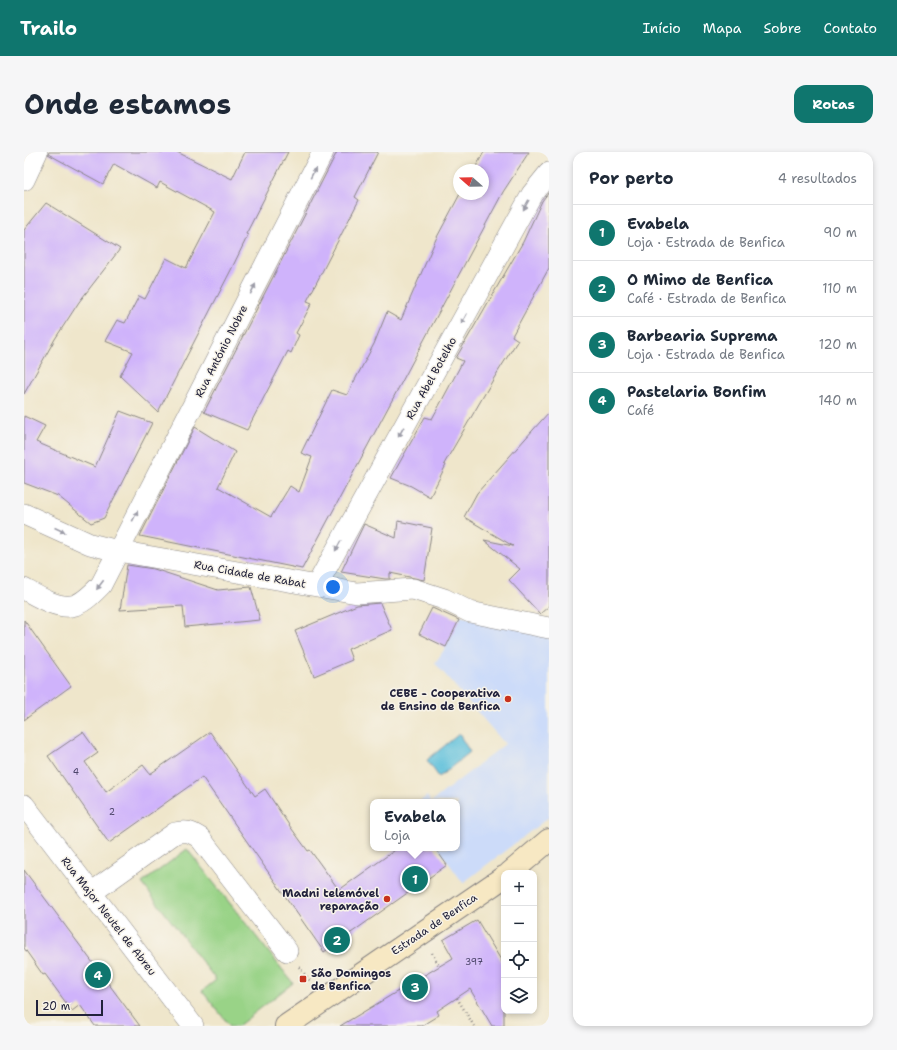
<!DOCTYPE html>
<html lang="pt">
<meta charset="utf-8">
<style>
:root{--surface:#fff;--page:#f6f6f7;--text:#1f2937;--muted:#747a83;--line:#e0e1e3;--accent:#0f766e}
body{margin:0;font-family:"Shantell Sans",sans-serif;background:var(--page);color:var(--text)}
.controls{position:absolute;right:12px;bottom:12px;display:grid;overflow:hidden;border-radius:8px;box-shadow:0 2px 6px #0003}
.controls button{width:36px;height:36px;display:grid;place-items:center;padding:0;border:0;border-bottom:1px solid var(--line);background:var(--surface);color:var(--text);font:20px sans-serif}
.compass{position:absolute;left:429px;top:12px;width:36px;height:36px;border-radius:50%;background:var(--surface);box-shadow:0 2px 6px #0003;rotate:290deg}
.scale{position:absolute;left:12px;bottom:10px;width:67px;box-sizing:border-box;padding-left:4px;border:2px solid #22223b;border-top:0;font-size:11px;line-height:14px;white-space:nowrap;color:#22223b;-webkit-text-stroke:3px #f7f3e8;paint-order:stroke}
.you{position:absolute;left:309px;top:435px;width:14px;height:14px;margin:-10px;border:3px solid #fff;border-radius:50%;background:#1a73e8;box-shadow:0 0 0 6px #1a73e833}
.badge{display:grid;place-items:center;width:26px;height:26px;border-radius:50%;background:var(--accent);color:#fff;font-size:13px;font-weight:700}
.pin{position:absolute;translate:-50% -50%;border:2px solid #fff;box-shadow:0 1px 4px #0006}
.popup{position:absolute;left:346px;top:647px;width:90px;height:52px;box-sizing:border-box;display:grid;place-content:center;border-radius:8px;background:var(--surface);filter:drop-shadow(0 1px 3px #0005);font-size:13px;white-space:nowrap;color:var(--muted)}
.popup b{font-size:15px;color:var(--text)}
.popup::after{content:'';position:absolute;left:50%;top:100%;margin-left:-8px;border:8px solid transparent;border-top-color:var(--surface)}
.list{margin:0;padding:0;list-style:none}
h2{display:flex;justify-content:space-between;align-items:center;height:52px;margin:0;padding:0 16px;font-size:17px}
h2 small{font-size:13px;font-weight:400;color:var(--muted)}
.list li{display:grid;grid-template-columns:26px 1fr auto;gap:12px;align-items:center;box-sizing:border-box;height:56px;padding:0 16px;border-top:1px solid var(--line)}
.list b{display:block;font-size:15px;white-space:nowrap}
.list p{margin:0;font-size:13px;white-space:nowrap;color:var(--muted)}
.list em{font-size:13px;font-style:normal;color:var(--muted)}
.icon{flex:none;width:22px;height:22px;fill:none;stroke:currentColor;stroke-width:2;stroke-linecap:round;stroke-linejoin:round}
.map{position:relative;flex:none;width:525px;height:874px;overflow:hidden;border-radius:12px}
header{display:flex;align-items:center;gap:24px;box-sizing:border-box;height:56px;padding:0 20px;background:var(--accent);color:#fff}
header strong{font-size:19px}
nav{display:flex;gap:22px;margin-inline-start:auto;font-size:14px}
.intro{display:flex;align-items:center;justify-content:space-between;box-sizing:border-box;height:96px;padding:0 24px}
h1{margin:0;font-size:28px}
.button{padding:10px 18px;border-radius:12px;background:var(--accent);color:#fff;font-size:14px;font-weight:700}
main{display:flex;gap:24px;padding:0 24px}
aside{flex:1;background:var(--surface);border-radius:12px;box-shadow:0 2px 6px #0003}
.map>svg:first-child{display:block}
.built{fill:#ccdbf9}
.green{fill:#99d387;stroke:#5e7a61}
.water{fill:#5dc0db;stroke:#40718b}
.building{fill:#cfb3fb}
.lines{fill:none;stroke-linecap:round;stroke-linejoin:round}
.street-casing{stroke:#888483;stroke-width:22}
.secondary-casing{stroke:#888483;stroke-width:24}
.path{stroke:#888483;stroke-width:2.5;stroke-dasharray:1 3;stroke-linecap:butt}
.street{stroke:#fff;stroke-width:21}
.secondary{stroke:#f7e8c3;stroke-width:22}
.oneway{fill:#9c9ca7}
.poi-dot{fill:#c8321e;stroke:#f7f3e8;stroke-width:1.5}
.labels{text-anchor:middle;stroke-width:3;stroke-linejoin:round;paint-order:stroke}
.number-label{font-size:9px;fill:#4d466b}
.street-label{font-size:11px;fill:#22223b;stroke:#f7f3e8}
.poi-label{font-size:11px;font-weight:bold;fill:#22223b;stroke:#f7f3e8;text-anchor:end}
</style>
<header>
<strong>Trailo</strong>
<nav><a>Início</a><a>Mapa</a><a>Sobre</a><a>Contato</a></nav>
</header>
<div class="intro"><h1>Onde estamos</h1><a class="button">Rotas</a></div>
<main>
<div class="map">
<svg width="525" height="874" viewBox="0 0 525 874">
<rect width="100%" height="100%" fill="#f7f3e8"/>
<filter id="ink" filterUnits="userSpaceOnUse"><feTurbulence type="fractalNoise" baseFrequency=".025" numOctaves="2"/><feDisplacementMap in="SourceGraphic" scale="8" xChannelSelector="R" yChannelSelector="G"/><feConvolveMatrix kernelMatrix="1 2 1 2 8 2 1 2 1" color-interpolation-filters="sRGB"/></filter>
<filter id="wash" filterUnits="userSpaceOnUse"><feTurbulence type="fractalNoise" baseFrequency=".012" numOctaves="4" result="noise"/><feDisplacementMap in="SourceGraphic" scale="16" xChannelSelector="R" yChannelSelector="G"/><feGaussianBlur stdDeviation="0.9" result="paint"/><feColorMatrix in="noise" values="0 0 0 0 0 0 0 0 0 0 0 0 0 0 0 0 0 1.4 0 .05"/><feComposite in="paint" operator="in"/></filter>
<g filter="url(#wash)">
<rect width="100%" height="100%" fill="#efe6cb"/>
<path class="built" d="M437 464 525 483V665L439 731 414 696H433V650H395L403 644 407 650 481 592 411 511 422 495Z"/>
<path class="green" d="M163 697 269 831 214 874H206L178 839 192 828 118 731Z"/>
<path class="water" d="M435 582 446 600 415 625 403 608Z"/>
<g id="blocks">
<path class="building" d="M25 0H153L208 27 221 0H264L222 82 224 83 207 118 134 260 96 224 109 200 81 189 93 168 101 171 115 144 121 147 142 106 162 116 191 60 136 30 133 36 90 12 79 32 24 2Z
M313 0H354L331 45 335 48 283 149 288 151 272 181 275 183 267 201 264 199 223 278 180 260Z
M460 0H505L479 40 278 417 116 384 171 275 211 300 194 335 247 365 266 334 275 340 288 305 277 301 308 238 323 243 350 192 363 160 377 168 412 87 436 42H459V18H450Z
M525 40V116L488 184 494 188 470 226 420 312 422 313 406 345 387 334 367 326 401 265 408 267 439 209 432 206 499 90 518 49Z
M22 51 96 97 55 150 31 187 0 242V78Z
M96 259 128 271 80 366 67 371 34 344 0 331V264L21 274 12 290 71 315Z
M525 260V454L516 462 485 428 496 417 460 388 489 394 440 365 453 341Z
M374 369 408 376 400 428 366 421V427H361L317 420 340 372 372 386Z
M103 413 130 417 194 438 227 435 236 468 161 475 159 454 96 458Z
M356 451 368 478 324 497 328 508 290 524 271 479 333 453Z
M408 456 435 468 422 495 395 482Z
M0 468 47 534 0 568Z
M59 580 74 601 61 610 82 640 119 613 126 622 186 580 231 644 241 637 265 673 284 699 286 698 315 738 374 696H411L423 713 300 800 178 625 85 691 24 604Z
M0 718 37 768 116 874H71L56 853 48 859 21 822 19 823 0 796Z
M453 768 480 813V874H468L446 837 413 859 415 863 397 874H316L429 806 419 788Z"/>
</g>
</g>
<g filter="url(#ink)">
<use href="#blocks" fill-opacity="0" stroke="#888483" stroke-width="1"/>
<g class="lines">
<defs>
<path id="street" d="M0 28 13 0
M0 362 66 392 94 399 333 441 389 437 420 447 446 460 525 476
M293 433 508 42 525 21
M0 437C13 444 32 456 47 454 58 453 69 441 77 433L299 0
M0 653 169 874
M67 741 151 681C162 678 167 680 176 686L263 799"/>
<path id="secondary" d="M486 721 525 688
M262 874 480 725"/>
</defs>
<use href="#street" class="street-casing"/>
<use href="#secondary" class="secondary-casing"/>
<path class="path" d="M408 801 415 814
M275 815 287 830
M433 846 450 874"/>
<use href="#street" class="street"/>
<use href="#secondary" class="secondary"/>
</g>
<defs><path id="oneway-solid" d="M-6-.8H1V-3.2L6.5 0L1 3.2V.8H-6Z"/></defs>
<g class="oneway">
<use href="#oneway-solid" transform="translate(289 21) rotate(-63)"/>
<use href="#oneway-solid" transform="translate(502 53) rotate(119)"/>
<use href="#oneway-solid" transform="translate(229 137) rotate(-63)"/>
<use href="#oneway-solid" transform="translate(440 167) rotate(119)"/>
<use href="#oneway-solid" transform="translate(377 280) rotate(119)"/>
<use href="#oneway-solid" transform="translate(111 364) rotate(-63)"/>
<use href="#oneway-solid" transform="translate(36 378) rotate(24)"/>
<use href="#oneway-solid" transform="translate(314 394) rotate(119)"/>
<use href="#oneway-solid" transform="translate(76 433) rotate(127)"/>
</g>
</g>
<g class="poi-dot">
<circle cx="484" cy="547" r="4"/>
<circle cx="363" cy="747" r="4"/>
<rect x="275" y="823" width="8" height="8" rx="2"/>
</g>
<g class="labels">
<g class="number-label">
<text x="52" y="623">4</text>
<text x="88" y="663">2</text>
<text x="450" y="813">397</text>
</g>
<g class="street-label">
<text transform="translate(197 199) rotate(-63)" y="4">Rua António Nobre</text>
<text transform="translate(407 226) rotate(-61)" y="4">Rua Abel Botelho</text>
<text transform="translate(226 422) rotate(10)" y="4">Rua Cidade de Rabat</text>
<text transform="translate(85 764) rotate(52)" y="4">Rua Major Neutel de Abreu</text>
<text transform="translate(410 772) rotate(-34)" y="4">Estrada de Benfica</text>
</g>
<g class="poi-label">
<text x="476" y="545">CEBE - Cooperativa<tspan x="476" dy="13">de Ensino de Benfica</tspan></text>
<text x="355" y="745">Madni telemóvel<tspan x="355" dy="13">reparação</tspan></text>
<text x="287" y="825" text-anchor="start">São Domingos<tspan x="287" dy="13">de Benfica</tspan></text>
</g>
</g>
</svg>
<div class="controls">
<button>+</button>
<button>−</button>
<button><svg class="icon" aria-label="locate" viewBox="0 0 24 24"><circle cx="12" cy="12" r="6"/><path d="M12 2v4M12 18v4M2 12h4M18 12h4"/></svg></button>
<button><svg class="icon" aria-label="layers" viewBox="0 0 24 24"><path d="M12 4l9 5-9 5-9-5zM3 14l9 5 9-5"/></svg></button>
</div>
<svg class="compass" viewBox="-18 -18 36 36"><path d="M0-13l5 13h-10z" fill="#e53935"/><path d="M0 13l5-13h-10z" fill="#747a83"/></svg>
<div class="scale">20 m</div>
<div class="you"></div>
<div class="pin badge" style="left:391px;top:727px">1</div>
<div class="popup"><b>Evabela</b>Loja</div>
<div class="pin badge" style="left:313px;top:788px">2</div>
<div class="pin badge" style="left:391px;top:835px">3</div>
<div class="pin badge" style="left:74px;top:823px">4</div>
</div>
<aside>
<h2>Por perto<small>4 resultados</small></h2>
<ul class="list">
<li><span class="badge">1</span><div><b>Evabela</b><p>Loja · Estrada de Benfica</p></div><em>90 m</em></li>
<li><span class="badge">2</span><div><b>O Mimo de Benfica</b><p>Café · Estrada de Benfica</p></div><em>110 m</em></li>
<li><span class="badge">3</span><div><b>Barbearia Suprema</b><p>Loja · Estrada de Benfica</p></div><em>120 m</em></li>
<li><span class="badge">4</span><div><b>Pastelaria Bonfim</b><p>Café</p></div><em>140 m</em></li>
</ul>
</aside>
</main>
